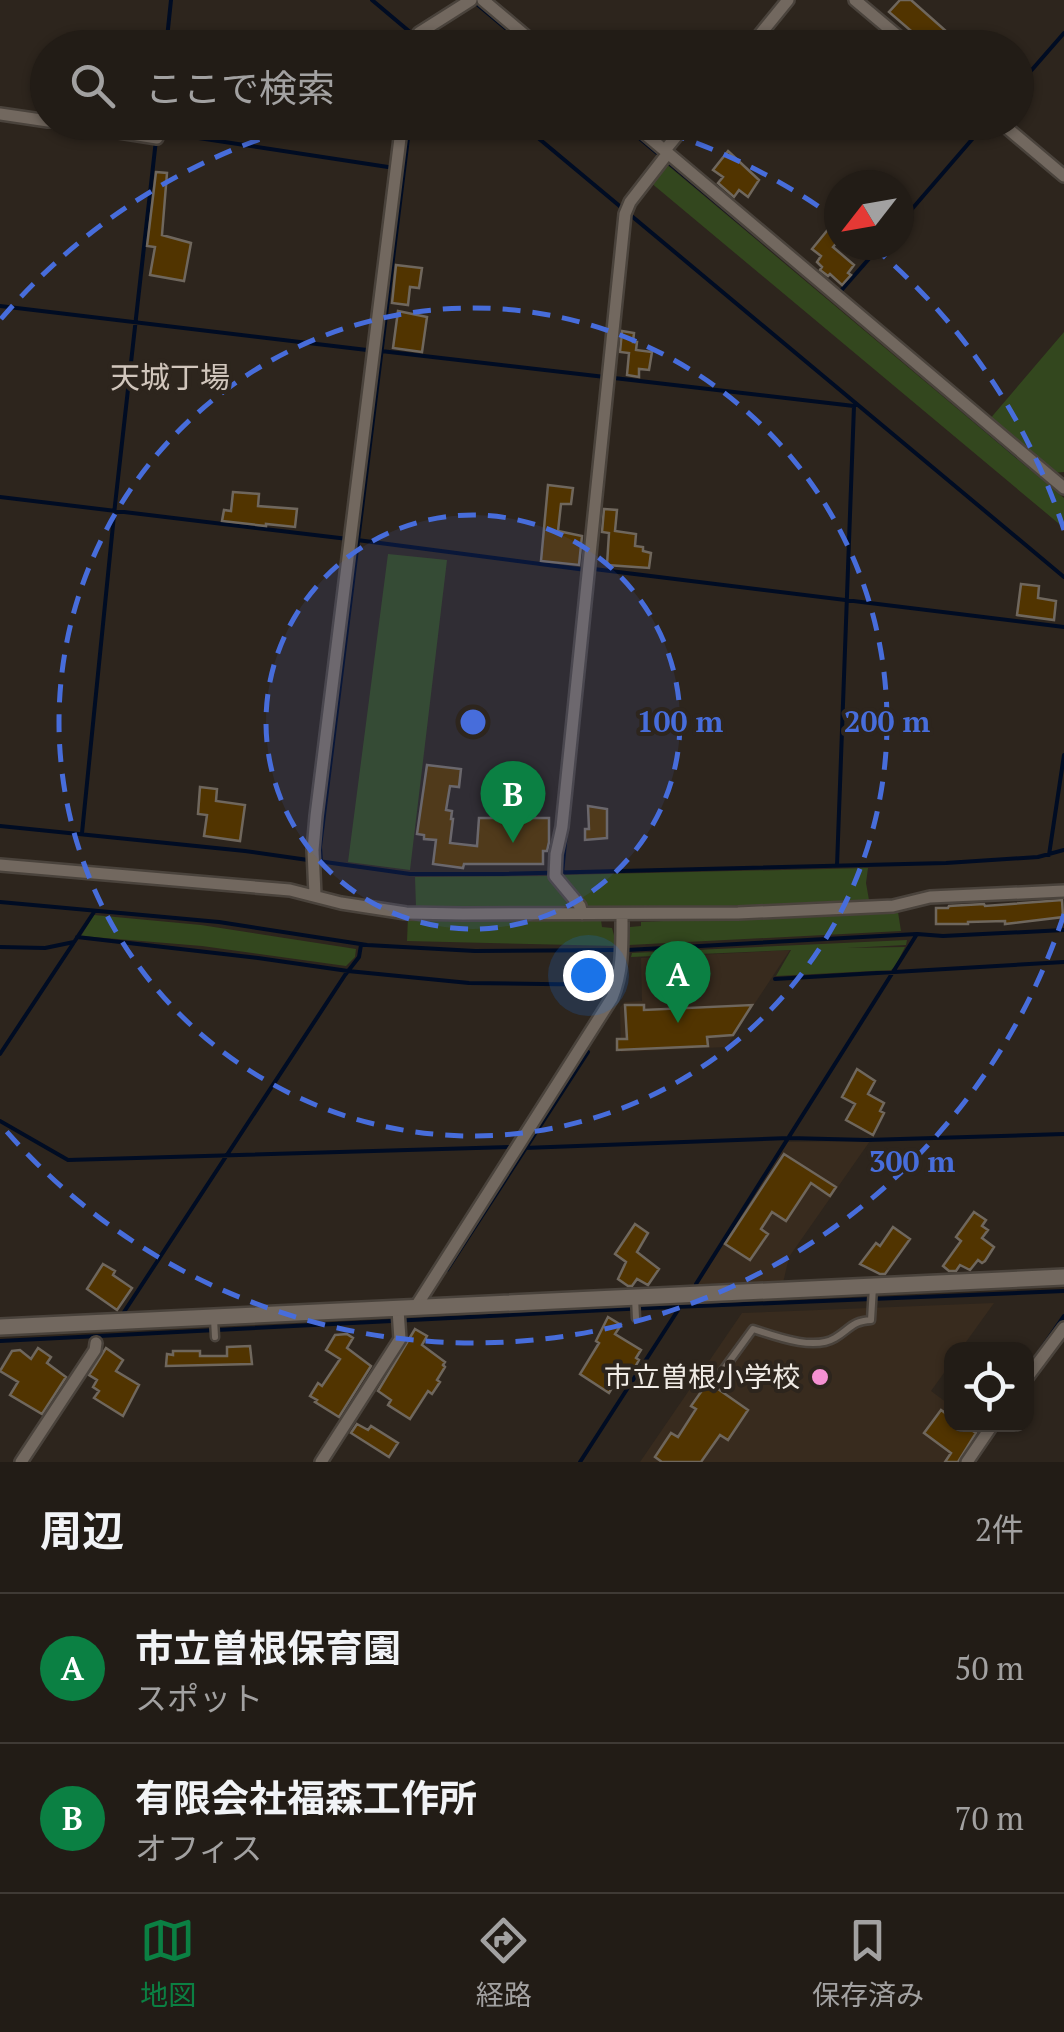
<!DOCTYPE html>
<html lang="ja">
<meta charset="utf-8">
<style>
:root{--surface:#221c16;--page:#2a251f;--text:#f1f3f6;--muted:#a2a1a1;--line:#3f3a35;--accent:#0b8043}
body{margin:0;font-family:"PT Serif","Noto Sans JP",serif;background:var(--page);color:var(--text)}
.controls{position:absolute;right:30px;bottom:30px;display:grid;overflow:hidden;border-radius:20px;box-shadow:0 2px 8px #0004}
.controls button{width:90px;height:90px;display:grid;place-items:center;padding:0;border:0;border-bottom:2px solid var(--line);background:var(--surface);color:var(--text);font:50px sans-serif}
.compass{position:absolute;left:824px;top:170px;width:90px;height:90px;border-radius:50%;background:var(--surface);box-shadow:0 2px 8px #0004;rotate:239deg}
.you{position:absolute;left:588px;top:975px;width:35px;height:35px;margin:-25px;border:8px solid #fff;border-radius:50%;background:#1a73e8;box-shadow:0 0 0 15px #1a73e833}
.badge{display:grid;place-items:center;width:65px;height:65px;border-radius:50%;background:var(--accent);color:#fff;font-size:32px;font-weight:700}
.pin{position:absolute;translate:-50% -82px;filter:drop-shadow(0 2px 5px #0008)}
.pin::after{content:'';position:absolute;top:52px;width:35px;height:30px;background:inherit;clip-path:polygon(0 0,100% 0,50% 100%)}
.list{margin:0;padding:0;list-style:none}
h2{display:flex;justify-content:space-between;align-items:center;height:130px;margin:0;padding:0 40px;font-size:42px}
h2 small{font-size:32px;font-weight:400;color:var(--muted)}
.list li{display:grid;grid-template-columns:65px 1fr auto;gap:30px;align-items:center;box-sizing:border-box;height:150px;padding:0 40px;border-top:2px solid var(--line)}
.list b{display:block;font-size:38px;white-space:nowrap}
.list p{margin:0;font-size:32px;white-space:nowrap;color:var(--muted)}
.list em{font-size:32px;font-style:normal;color:var(--muted)}
.icon{flex:none;width:55px;height:55px;fill:none;stroke:currentColor;stroke-width:2;stroke-linecap:round;stroke-linejoin:round}
.map{position:relative;flex:none;width:1064px;height:1462px;overflow:hidden}
.search{position:absolute;background:var(--surface);box-shadow:0 2px 8px #0004;left:30px;right:30px;top:30px;height:110px;display:flex;align-items:center;gap:25px;box-sizing:border-box;padding:0 35px;border-radius:55px;color:var(--muted);font-size:38px}
.sheet{height:430px;background:var(--surface)}
nav{display:flex;justify-content:space-around;align-items:center;box-sizing:border-box;height:140px;border-top:2px solid var(--line);background:var(--surface);font-size:28px;color:var(--muted)}
nav a{display:grid;justify-items:center;gap:5px}
nav .on{color:var(--accent)}
.map>svg:first-child{display:block}
.built{fill:#382b1e;fill-rule:evenodd}
.green{fill:#33471e}
.lines{fill:none;stroke-linecap:round;stroke-linejoin:round}
.stream{stroke:#000c23;stroke-width:4}
.building{fill:#513400;stroke:#6f675d;stroke-width:2.5}
.service-casing{stroke:#4a433c;stroke-width:11}
.minor-casing{stroke:#4a433c;stroke-width:16}
.tertiary-casing{stroke:#4a433c;stroke-width:20}
.service{stroke:#72685f;stroke-width:6}
.minor{stroke:#72685f;stroke-width:11}
.tertiary{stroke:#72685f;stroke-width:15}
.ring{fill:none;stroke:#476ddb;stroke-width:5;stroke-dasharray:18 12}
.poi-dot{fill:#f591d2;stroke:#2d251d;stroke-width:4}
.labels{text-anchor:middle;stroke-width:8;stroke-linejoin:round;paint-order:stroke}
.poi-label{font-size:28px;fill:#f0ebe5;stroke:#2d251d;text-anchor:end}
.neighbourhood-label{font-size:30px;fill:#d1c6bc;stroke:#2d251d}
.centre{fill:#476ddb;stroke:#2d251d;stroke-width:5}
.ring-label{font-size:30px;text-anchor:middle;font-weight:bold;fill:#476ddb;stroke:#2d251d;stroke-width:8;stroke-linejoin:round;paint-order:stroke}
</style>
<div class="map">
<svg width="1064" height="1462" viewBox="0 0 1064 1462">
<rect width="100%" height="100%" fill="#2d251d"/>
<path class="built" d="M790 950 726 1047 621 1052 620 1007 625 1002 642 1001 641 958ZM643 1005 644 1010 729 1006 731 1035 699 1037 698 1047 628 1050 625 1006Z
M870 1141 789 1257 783 1283 697 1284 786 1142Z
M994 1303 961 1349 952 1350 951 1363 931 1391 951 1406 952 1424 977 1425 982 1428 959 1462H640L742 1313Z"/>
<path class="green" d="M665 163 1064 498V528L650 182Z
M1064 332V472L1052 473 989 420Z
M388 554 447 560 410 870 348 862Z
M868 868 866 883 869 900 606 911C583 910 574 892 561 875Z
M550 876 574 906 570 909 416 907 415 877Z
M887 911 898 912 901 931 629 945 630 927 641 926V922Z
M94 915 201 925 356 949 355 957 346 966 202 946 81 936Z
M408 917 461 920H601L602 927 612 928 617 946 407 941Z
M907 940 906 945 847 948 905 947 895 967 891 970 776 976 791 950 631 957 632 953Z"/>
<g class="lines">
<path class="stream" d="M372 0 429 48
M472 0 529 48
M166 48 171 0
M1016 88 1064 33
M519 122 1064 577
M620 122 912 366
M159 132 388 167
M899 224 987 122
M839 293 881 245
M0 306 367 350
M381 351 605 377
M923 376 1030 467
M614 378 854 406 856 404
M0 497 348 539
M357 540 586 570
M594 569 1064 627
M578 724 629 226
M0 826 245 851 308 860
M82 833 115 505 158 122
M1049 855 1064 755
M318 861 410 874H501L946 863 1038 857 1064 850
M321 861 320 847 410 122
M837 866 854 406
M562 873 566 833
M0 902 219 922 367 945 475 951 617 950
M77 937 258 958 348 971 469 983 611 985
M0 947 45 948 74 942
M627 950 917 934 943 936 1064 930
M775 979 1064 962
M0 1054 94 912
M0 1121 68 1160 511 1147
M524 1148 789 1138 867 1140 1064 1134
M447 1270 588 1052
M696 1284 917 934
M124 1312 345 975 359 957 361 945
M0 1341 626 1309 1064 1291
M1035 1358 1064 1316
M580 1462 680 1307"/>
</g>
<path class="building" d="M900 0H911L965 48H925L915 39 917 36 889 12Z
M728 151 759 180 748 197 739 190 734 197 718 183 723 177 713 170Z
M156 172 167 173 162 235 191 243 184 281 150 275 155 247 147 246Z
M830 227 839 235V240L833 247 854 265 848 273 851 275 842 285 830 274 828 276 820 270 822 267 817 262 821 256 812 249Z
M396 265 422 268 419 288 410 287 408 305 392 303Z
M398 311 427 317 422 352 393 348Z
M622 331 634 333 633 342H637L636 350 652 352 649 370 639 369V377L627 375 629 353 620 352Z
M548 485 573 488 571 504H561L558 531 582 536 579 565 541 561Z
M233 492 259 494 258 506 297 509 295 527 266 524V526L222 521 224 510 231 511Z
M604 509 617 510 615 531 636 534 635 546 643 547V551L651 553 649 568 607 565 609 533 602 532Z
M1021 584 1039 586 1038 598 1056 601 1054 620 1017 615Z
M427 765 461 769 459 787 450 786 446 810 452 811 451 819H453L450 843 477 846 479 818H549V842L547 851H543V864H464L463 868 433 864 436 840 424 839V835L417 834Z
M200 787 217 789 216 801 245 805 240 841 204 836 207 815 198 814Z
M588 806 607 809V838L585 840V829H589Z
M1062 900 1063 917 1005 924V921L968 922V924H936V908H948L949 906 984 904 985 906Z
M625 1005H644V1010L752 1005 733 1035 707 1037 708 1046 617 1050V1039H627Z
M857 1069 875 1081 868 1094 884 1103 880 1111 884 1113 873 1135 846 1120 855 1104 842 1097Z
M784 1154 836 1187 830 1196 811 1183 786 1221 772 1212 761 1229 768 1234 750 1260 725 1244Z
M974 1212 986 1220 982 1226 988 1230 982 1238 994 1247 985 1261 982 1263 978 1260 970 1270 960 1265 956 1271H949L943 1266 961 1241 956 1237Z
M635 1224 648 1233 637 1252 659 1269 648 1285 637 1279 632 1286H628L618 1279 626 1262 615 1254Z
M893 1227 910 1239 885 1274H880L860 1264 876 1243 880 1246Z
M103 1264 115 1271 113 1275 132 1288 117 1310 87 1289Z
M608 1317 621 1325 615 1334 641 1350 636 1358 639 1360 626 1383 618 1378 609 1393 580 1374 599 1343 596 1341Z
M415 1329 427 1336 422 1345 445 1362 443 1365 445 1367 437 1380 440 1382 432 1394 428 1391 410 1419 388 1405 391 1400 378 1391Z
M347 1334 353 1338 347 1348 371 1366 339 1417 315 1402 317 1400 310 1396 318 1383 322 1386 340 1359 326 1350 335 1335Z
M250 1346 252 1364 166 1366 167 1354 173 1355V1351H200V1356H227V1347Z
M38 1348 51 1357 47 1363 66 1377 42 1414 10 1395 18 1382 0 1371 12 1351 20 1350 31 1359Z
M106 1348 123 1360 116 1371 139 1385 123 1416 94 1398 99 1391 93 1387 97 1380 89 1375Z
M708 1382 748 1410 728 1440 720 1435 701 1462H662L655 1457 671 1433 678 1437 696 1409 691 1406Z
M941 1410 952 1418V1424L965 1426 976 1433 958 1462H945L951 1453 924 1433Z
M357 1424 368 1430 371 1426 398 1443 389 1457 351 1433Z"/>
<g class="lines">
<defs>
<path id="service" d="M635 1298 636 1318
M214 1319 215 1337
M718 1377 753 1329C775 1336 813 1351 835 1338 850 1329 852 1321 871 1320L873 1287"/>
<path id="minor" d="M483 0 540 48
M855 0 912 48
M412 48 419 33 471 0
M749 48 788 0
M0 114 48 121
M56 122 157 138
M631 122 1064 488
M1000 122 1064 176
M665 150 688 122
M0 865 290 890 341 903 406 913 463 914 738 913 893 906 930 897 1064 891
M315 895 313 850 316 816 402 122
M582 914 580 906 555 876 556 854 562 827 625 214 630 202 668 153
M415 1308 612 998C623 971 622 943 622 914
M1026 1379 1064 1328
M21 1462 95 1350 96 1343
M321 1462 400 1339 398 1310
M967 1462 993 1424"/>
<path id="tertiary" d="M0 1327 1064 1277"/>
</defs>
<use href="#service" class="service-casing"/>
<use href="#minor" class="minor-casing"/>
<use href="#tertiary" class="tertiary-casing"/>
<use href="#service" class="service"/>
<use href="#minor" class="minor"/>
<use href="#tertiary" class="tertiary"/>
</g>
<circle cx="473" cy="722" r="207" fill="#476ddb" fill-opacity=".12"/>
<g class="ring">
<circle cx="473" cy="722" r="207"/>
<circle cx="473" cy="722" r="414"/>
<path d="M1064 914A621 621 0 0 1 1 1125M1 319A621 621 0 0 1 307 124M639 124A621 621 0 0 1 838 220M872 246A621 621 0 0 1 1064 530"/>
</g>
<circle class="poi-dot" cx="820" cy="1377" r="10"/>
<g class="labels">
<g class="poi-label">
<text x="800" y="1387">市立曽根小学校</text>
</g>
<g class="neighbourhood-label">
<text x="170" y="388">天城丁場</text>
</g>
</g>
<circle cx="473" cy="722" r="15" class="centre"/>
<g class="ring-label">
<text x="680" y="732">100 m</text>
<text x="887" y="732">200 m</text>
<text x="912" y="1172">300 m</text>
</g>
</svg>
<div class="controls">
<button><svg class="icon" aria-label="locate" viewBox="0 0 24 24"><circle cx="12" cy="12" r="6"/><path d="M12 2v4M12 18v4M2 12h4M18 12h4"/></svg></button>
</div>
<svg class="compass" viewBox="-18 -18 36 36"><path d="M0-13l5 13h-10z" fill="#e53935"/><path d="M0 13l5-13h-10z" fill="#a2a1a1"/></svg>
<div class="you"></div>
<div class="pin badge" style="left:678px;top:1023px">A</div>
<div class="pin badge" style="left:513px;top:843px">B</div>
<div class="search"><svg class="icon" aria-label="search" viewBox="0 0 24 24"><circle cx="10" cy="10" r="6"/><path d="M15 15l6 6"/></svg>ここで検索</div>
</div>
<section class="sheet">
<h2>周辺<small>2件</small></h2>
<ul class="list">
<li><span class="badge">A</span><div><b>市立曽根保育園</b><p>スポット</p></div><em>50 m</em></li>
<li><span class="badge">B</span><div><b>有限会社福森工作所</b><p>オフィス</p></div><em>70 m</em></li>
</ul>
</section>
<nav>
<a class="on"><svg class="icon" aria-label="map" viewBox="0 0 24 24"><path d="M3 6l6-2 6 2 6-2v14l-6 2-6-2-6 2zM9 4v14M15 6v14"/></svg>地図</a>
<a><svg class="icon" aria-label="directions" viewBox="0 0 24 24"><path d="M12 3l9 9-9 9-9-9zM9 14v-3h6M13 9l2 2-2 2"/></svg>経路</a>
<a><svg class="icon" aria-label="saved" viewBox="0 0 24 24"><path d="M7 4h10v16l-5-4-5 4z"/></svg>保存済み</a>
</nav>
